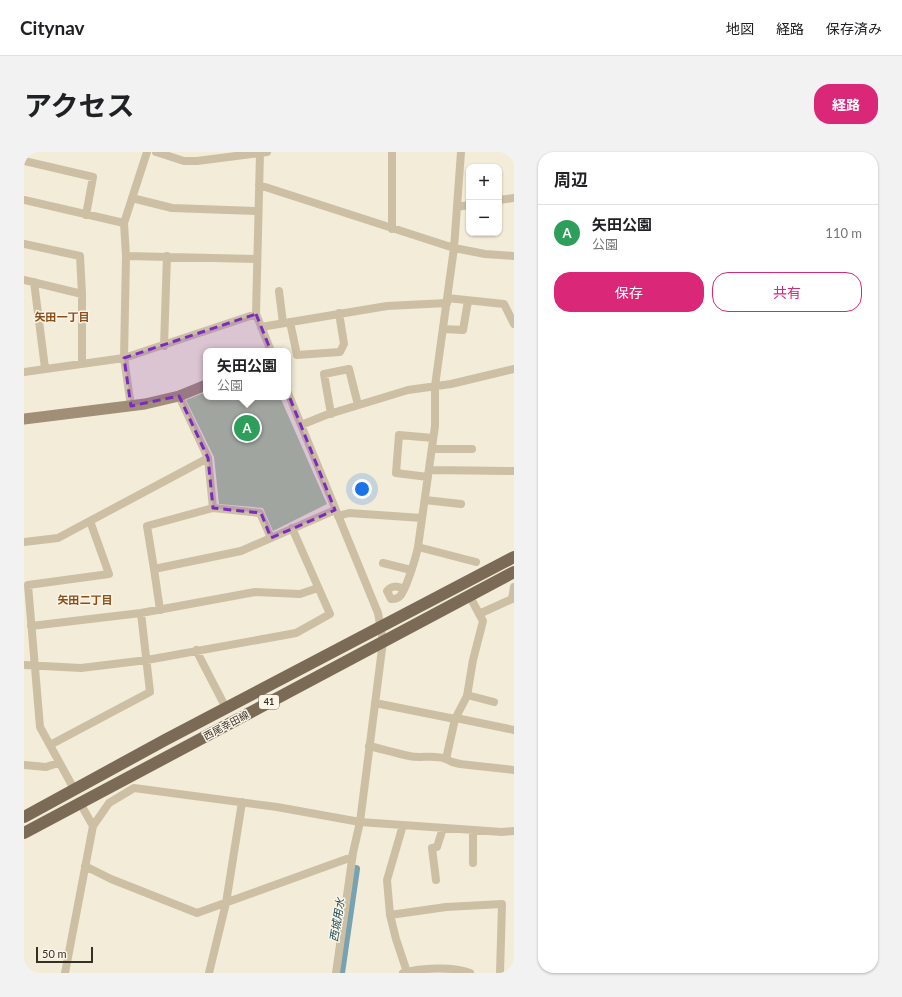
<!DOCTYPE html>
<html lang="ja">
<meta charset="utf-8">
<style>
:root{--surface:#fff;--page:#f2f2f2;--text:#202124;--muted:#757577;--line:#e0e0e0;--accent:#db2777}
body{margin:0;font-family:Lato,"Noto Sans JP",sans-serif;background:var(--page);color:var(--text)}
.controls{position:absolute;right:12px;top:12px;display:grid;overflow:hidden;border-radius:8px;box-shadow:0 1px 3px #0004}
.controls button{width:36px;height:36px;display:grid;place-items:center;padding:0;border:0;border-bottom:1px solid var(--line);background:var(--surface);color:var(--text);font:20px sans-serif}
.scale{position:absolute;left:12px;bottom:10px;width:57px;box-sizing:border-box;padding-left:4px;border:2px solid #372f26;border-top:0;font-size:11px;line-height:14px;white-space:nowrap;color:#372f26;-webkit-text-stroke:3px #faf5e6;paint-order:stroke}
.you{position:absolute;left:338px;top:337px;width:14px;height:14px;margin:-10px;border:3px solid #fff;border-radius:50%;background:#1a73e8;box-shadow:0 0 0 6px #1a73e833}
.badge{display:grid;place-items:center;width:26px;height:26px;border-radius:50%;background:var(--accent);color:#fff;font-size:13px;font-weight:700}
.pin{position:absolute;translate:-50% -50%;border:2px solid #fff;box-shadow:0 1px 4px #0006}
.popup{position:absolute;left:179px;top:196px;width:88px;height:52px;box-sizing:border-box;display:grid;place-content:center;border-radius:8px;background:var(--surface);filter:drop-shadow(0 1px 3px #0005);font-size:13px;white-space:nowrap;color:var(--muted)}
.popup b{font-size:15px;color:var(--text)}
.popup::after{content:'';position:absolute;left:50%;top:100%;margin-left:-8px;border:8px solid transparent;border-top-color:var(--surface)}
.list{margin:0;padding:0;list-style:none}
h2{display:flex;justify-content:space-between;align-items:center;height:52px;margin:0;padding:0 16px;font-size:17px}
h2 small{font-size:13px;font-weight:400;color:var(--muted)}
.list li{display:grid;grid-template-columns:26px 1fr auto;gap:12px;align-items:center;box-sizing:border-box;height:56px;padding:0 16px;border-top:1px solid var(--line)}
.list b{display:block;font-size:15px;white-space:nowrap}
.list p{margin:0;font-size:13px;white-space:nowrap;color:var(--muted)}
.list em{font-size:13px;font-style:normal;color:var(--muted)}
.actions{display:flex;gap:8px;padding:12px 16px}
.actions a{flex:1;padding:9px 0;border:1px solid var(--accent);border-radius:16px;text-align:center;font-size:14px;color:var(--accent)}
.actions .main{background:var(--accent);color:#fff}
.map{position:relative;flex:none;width:490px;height:821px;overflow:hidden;border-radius:16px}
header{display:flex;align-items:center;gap:24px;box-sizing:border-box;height:56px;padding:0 20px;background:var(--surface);border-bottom:1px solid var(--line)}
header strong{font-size:19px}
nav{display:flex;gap:22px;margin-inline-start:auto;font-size:14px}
.intro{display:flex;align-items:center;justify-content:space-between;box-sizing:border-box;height:96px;padding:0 24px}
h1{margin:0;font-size:28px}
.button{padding:10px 18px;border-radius:16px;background:var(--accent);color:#fff;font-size:14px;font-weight:700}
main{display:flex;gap:24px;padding:0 24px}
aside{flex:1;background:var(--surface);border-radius:16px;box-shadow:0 1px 3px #0004}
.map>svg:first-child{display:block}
.green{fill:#abc398}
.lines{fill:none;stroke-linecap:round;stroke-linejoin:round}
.canal{stroke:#76a2b2;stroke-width:8}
.street{stroke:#ccbfa4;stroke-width:8}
.secondary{stroke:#a08e76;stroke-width:11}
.primary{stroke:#7a6a56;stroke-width:12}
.marked{fill:#7b2cbf;fill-opacity:0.2;stroke:#7b2cbf;stroke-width:3;stroke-dasharray:8 5;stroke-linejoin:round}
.labels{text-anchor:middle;stroke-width:3;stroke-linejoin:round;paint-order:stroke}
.shield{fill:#faf5e6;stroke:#726a60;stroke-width:1}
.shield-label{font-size:9px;font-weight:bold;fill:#372f26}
.street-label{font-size:10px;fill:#372f26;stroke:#faf5e6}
.neighbourhood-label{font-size:11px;font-weight:bold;fill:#8b4d1a;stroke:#faf5e6}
.water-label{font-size:11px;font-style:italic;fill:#19485b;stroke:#faf5e6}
</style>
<header>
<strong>Citynav</strong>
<nav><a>地図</a><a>経路</a><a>保存済み</a></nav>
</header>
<div class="intro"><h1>アクセス</h1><a class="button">経路</a></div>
<main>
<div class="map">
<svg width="490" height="821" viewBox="0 0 490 821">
<rect width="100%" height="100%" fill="#f3ecd9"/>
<path class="green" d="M182 240V245H256L303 352 249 379 239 356 195 352 190 305 162 248Z"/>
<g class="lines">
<path class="canal" d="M317 821 332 717"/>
<path class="street" d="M132 0 160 9H173L243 0
M368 0V77
M236 1 232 162 247 199
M0 9 69 25 62 63
M235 33 430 96 461 102 490 104
M108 46 148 56 233 59
M0 48 100 71
M475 48 490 46
M433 55 445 53
M0 92 56 104 58 142 0 128
M102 104 232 107
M10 130 21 216
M255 139 259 171
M58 142V212
M423 146 480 152 490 172
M266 170 273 203 316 200 320 192 315 161
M237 175 363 154 423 151
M419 177 439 178 444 149
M140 194 143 104
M0 220 100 206 232 162
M155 244 184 306 189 356 236 361 247 386
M107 254 100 206 102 104 100 71 123 0
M307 262 300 222 325 217 334 253
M277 273 302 263 384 238 427 232 490 217
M408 297H448
M405 318 490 319
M404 325 372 321 375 283 409 286
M401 348 437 352
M314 364 325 361 398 366
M0 390 34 386 184 306
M394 395 452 410
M359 411 387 418
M130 417 123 374 189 356
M380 437C373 434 368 433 363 439L367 447C370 447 374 447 376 444 382 438 392 405 394 395L411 274V234L430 96 437 0
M136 458 130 417 217 399 311 358
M455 462 488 447 490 435
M7 474 117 461 231 440 276 442 294 436
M172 498 202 556
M0 513 57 516 123 508 272 481 306 462 268 376
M443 543 470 550
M351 551 431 567 443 544 449 508 459 469 445 443
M432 566 490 578
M26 593 126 540 117 461
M345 594C358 597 371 601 385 604 398 607 410 602 422 607L431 567
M422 607 428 610 436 612 490 618
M0 613 22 615 34 611
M50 637 16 575 4 433 85 422 66 369
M56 651 69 674
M449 711V678
M61 714 87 727 173 761 328 705 336 670 359 489 354 461 264 241
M412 728 408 696 413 695 419 676
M366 763 363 728 379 673
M383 820 372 787 366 763 422 755 478 752 476 821
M41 821 69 674 85 651 110 636 253 655 336 670 478 680 490 679
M185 821 202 751 218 650
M312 821 329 701
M379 821C396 816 429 814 446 821"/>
<path class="secondary" d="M0 267 121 252 155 244 182 233"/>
<path class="primary" d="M0 665 141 588 490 405
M0 681 490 420"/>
</g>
<path class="marked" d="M232 162 311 358 247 386 237 361 189 356 184 306 155 244 107 254 100 206Z"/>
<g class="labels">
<rect class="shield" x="235" y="543" width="20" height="14" rx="3"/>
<g class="shield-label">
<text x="245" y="553">41</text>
</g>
<g class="street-label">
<text transform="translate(202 573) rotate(-28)" y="4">西尾幸田線</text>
</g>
<g class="neighbourhood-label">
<text x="38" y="169">矢田一丁目</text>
<text x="61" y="452">矢田二丁目</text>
</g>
<g class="water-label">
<text transform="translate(313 768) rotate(-81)" y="4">西城用水</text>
</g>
</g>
</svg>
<div class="controls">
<button>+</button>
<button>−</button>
</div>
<div class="scale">50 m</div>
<div class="you"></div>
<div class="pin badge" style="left:223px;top:276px;background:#2e9e5b">A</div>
<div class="popup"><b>矢田公園</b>公園</div>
</div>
<aside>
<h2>周辺<small></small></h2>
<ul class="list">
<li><span class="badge" style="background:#2e9e5b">A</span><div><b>矢田公園</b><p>公園</p></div><em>110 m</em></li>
</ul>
<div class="actions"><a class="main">保存</a><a>共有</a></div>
</aside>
</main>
